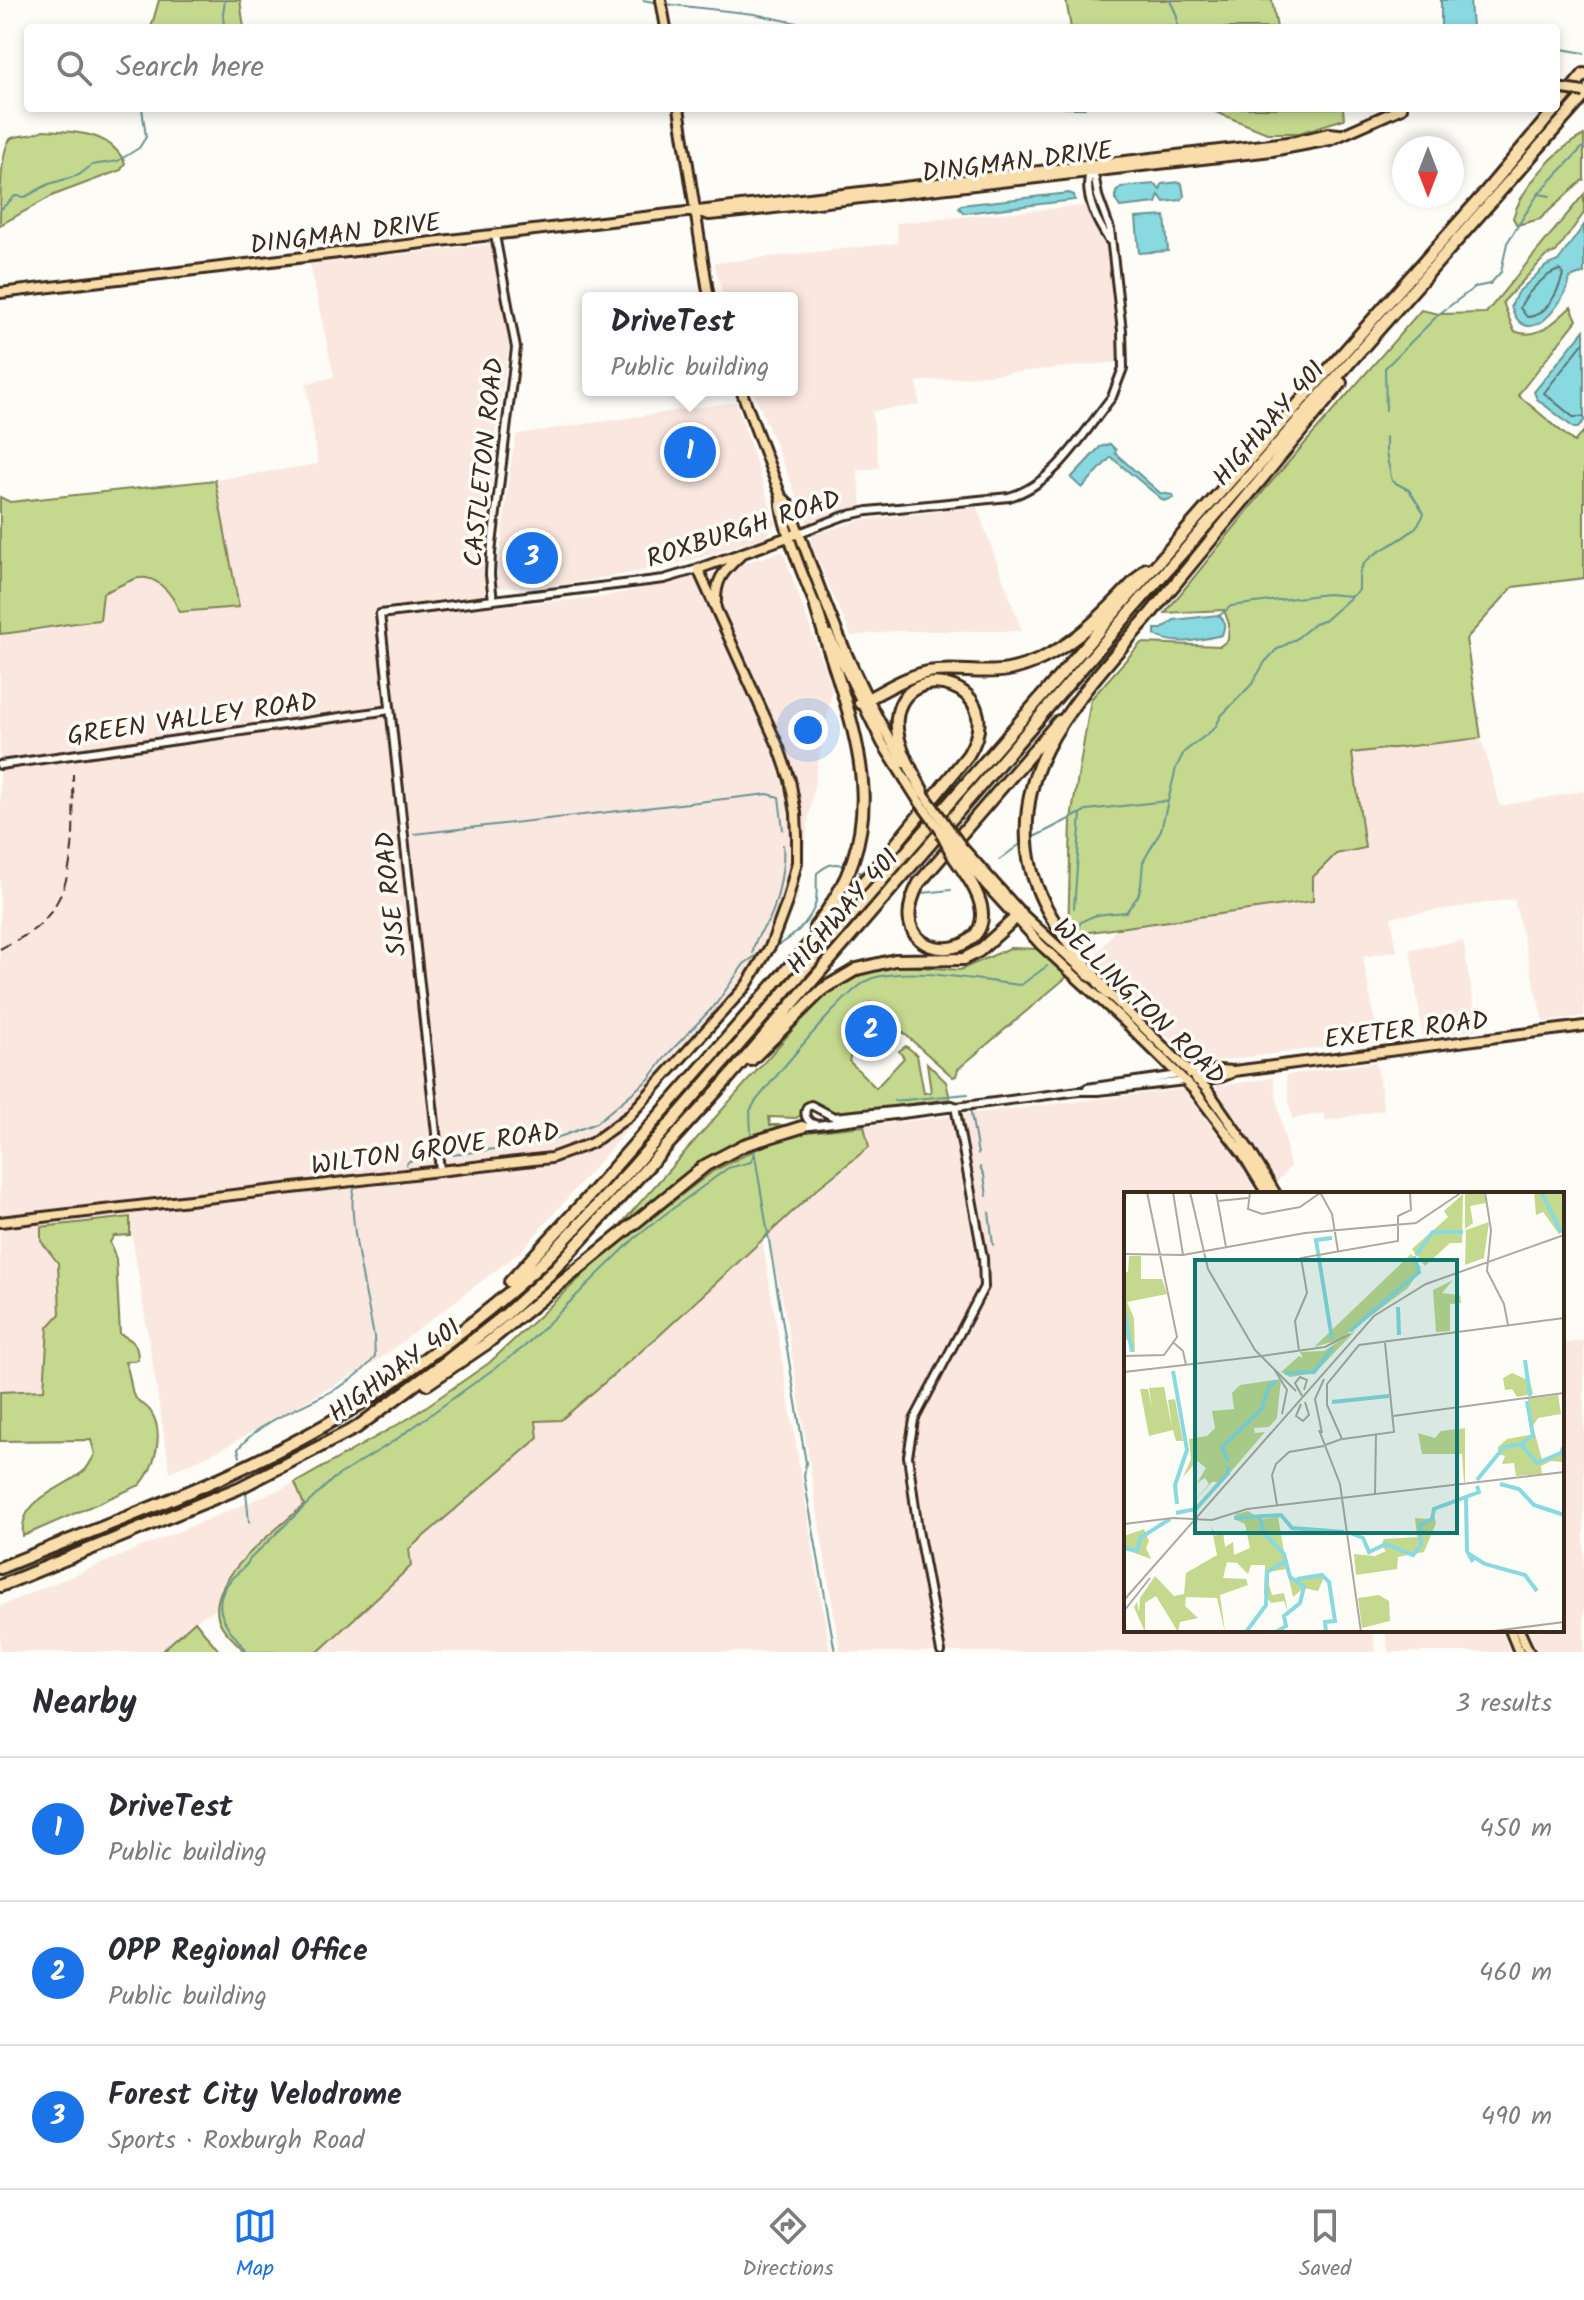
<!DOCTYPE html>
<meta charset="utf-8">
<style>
:root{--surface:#fff;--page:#f7f7f7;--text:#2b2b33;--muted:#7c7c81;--line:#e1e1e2;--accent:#1a73e8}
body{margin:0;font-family:Kalam,sans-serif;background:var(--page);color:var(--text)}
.compass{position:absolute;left:1392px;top:136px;width:72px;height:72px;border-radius:50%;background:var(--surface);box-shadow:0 4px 12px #0003;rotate:180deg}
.you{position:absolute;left:808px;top:730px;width:28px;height:28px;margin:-20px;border:6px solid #fff;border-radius:50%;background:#1a73e8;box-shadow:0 0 0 12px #1a73e833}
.badge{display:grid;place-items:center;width:52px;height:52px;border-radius:50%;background:var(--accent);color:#fff;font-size:26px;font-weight:700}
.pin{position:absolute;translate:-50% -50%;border:4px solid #fff;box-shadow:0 2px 8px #0006}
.popup{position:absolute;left:582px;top:292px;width:216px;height:104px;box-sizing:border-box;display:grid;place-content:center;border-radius:8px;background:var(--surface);filter:drop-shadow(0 2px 6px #0005);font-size:26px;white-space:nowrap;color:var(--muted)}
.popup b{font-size:30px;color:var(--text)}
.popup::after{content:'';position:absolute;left:50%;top:100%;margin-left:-16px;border:16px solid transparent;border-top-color:var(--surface)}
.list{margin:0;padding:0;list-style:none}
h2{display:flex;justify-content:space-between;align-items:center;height:104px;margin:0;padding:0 32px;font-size:34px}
h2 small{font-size:26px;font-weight:400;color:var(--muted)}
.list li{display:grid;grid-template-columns:52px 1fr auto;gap:24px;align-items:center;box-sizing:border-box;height:144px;padding:0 32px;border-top:2px solid var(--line)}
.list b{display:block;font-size:30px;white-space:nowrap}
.list p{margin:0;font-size:26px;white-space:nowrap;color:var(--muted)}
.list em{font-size:26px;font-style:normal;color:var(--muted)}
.icon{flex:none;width:44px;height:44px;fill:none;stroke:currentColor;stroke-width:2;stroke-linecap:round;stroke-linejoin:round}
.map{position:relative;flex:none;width:1584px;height:1652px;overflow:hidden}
.search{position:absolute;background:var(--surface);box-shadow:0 4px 12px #0003;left:24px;right:24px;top:24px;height:88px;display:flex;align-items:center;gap:20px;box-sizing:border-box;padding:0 28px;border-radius:8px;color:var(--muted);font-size:30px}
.sheet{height:536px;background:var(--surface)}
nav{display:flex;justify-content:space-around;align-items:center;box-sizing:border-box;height:112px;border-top:2px solid var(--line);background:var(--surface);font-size:22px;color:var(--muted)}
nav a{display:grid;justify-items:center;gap:4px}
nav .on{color:var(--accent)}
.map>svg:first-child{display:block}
.built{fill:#fae8e0}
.green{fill:#c4d98e;stroke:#808256;stroke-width:2}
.water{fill:#88d9e0;stroke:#699392;stroke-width:2}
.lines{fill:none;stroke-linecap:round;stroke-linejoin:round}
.shore{stroke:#5a706c;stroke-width:2}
.stream{stroke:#699392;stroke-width:2}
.minor-casing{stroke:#3b2a1e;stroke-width:12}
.major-casing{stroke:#3b2a1e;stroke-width:14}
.highway-casing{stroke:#3b2a1e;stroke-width:16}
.minor{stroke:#fdfcf7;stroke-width:6}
.major{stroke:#f9deab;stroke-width:8}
.highway{stroke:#f9deab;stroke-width:10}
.rail{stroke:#3b2a1e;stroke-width:2;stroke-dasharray:12 6;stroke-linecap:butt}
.major-bridge-casing{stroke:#3b2a1e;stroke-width:14;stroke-linecap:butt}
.highway-bridge-casing{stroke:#3b2a1e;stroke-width:16;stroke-linecap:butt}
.major-bridge{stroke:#f9deab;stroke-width:8}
.highway-bridge{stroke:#f9deab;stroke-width:10}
.labels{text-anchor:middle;stroke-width:7;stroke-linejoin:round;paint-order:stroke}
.street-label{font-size:26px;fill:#3b2a1e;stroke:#fdfcf7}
.inset-river{fill:none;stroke:#88d9e0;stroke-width:4}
.inset-road{fill:none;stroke:#afa8a0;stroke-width:2}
.view{fill:#0f766e;fill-opacity:0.15;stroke:#0f766e;stroke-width:4}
.inset-edge{fill:none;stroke:#3b2a1e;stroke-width:4}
</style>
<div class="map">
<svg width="1584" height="1652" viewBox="0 0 1584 1652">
<rect width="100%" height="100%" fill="#fdfcf7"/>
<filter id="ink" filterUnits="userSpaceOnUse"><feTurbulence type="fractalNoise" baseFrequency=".0125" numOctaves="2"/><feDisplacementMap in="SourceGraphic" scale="16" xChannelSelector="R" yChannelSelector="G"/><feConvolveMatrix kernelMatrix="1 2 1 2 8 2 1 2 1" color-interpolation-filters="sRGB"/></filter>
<g filter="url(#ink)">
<path class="built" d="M1089 205 1108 247 1120 340 1119 362 917 382 920 405 872 411 879 468 857 470 863 512 810 529 753 390H792V298H724L714 263 898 243 896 223Z
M493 244 509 345 495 433 484 589 486 607 602 597 713 573 783 551 832 689 812 796 798 898 766 971 521 1251 377 1361 222 1449 170 1472 129 1217 41 1241 58 1263 60 1303V1315L48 1327 44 1390 0 1392V634L41 631 69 623 100 620 103 593 135 578 159 582 175 600 238 607 215 480 318 464 306 383 334 377 310 264Z
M736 402 776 523 766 537 671 566 560 585 496 588 511 461 517 434Z
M977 507 1022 631H895L851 636 810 542 812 535 861 520Z
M1481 738 1500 806 1584 791V1016L1543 1022 1514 899 1391 917 1397 951 1363 957 1378 1040 1211 1062 1181 1050 1093 959 1115 930 1313 901V877L1336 854 1365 847 1351 753Z
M1463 941 1478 1029 1423 1038 1410 949Z
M1376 1062 1384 1110 1325 1121 1324 1113 1292 1119 1286 1075Z
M1273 1078 1290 1167 1276 1183 1216 1093 1217 1086Z
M1183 1089 1239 1162 1257 1194H1126V1630H1372L1376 1652H840L785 1312 768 1233 869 1147 864 1126Z
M762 1238 830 1652H318L410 1566 409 1549 538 1438 536 1421 561 1419 661 1334Z
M1584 1340V1652H1537L1528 1630H1562V1344Z
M295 1483 304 1505 239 1563 224 1583 217 1608 195 1621 161 1652H0V1606Z
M1385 1630H1501L1510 1652H1388Z"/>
<path class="green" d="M159 0H240L244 28H151Z
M1066 0H1272L1277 28H1071Z
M1206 108H1343L1344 119 1299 133H1267Z
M43 130C73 132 109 130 125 163L121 170 54 195 0 225C0 207 0 144 12 138 23 134 32 137 43 130Z
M1584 135V179L1540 219 1517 225 1513 218C1521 188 1557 148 1584 135Z
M1584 194V213L1556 252 1546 256 1503 302 1514 331C1538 341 1554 322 1571 307L1577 320 1518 395 1574 442 1584 431V578L1513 587 1466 639 1481 738 1352 753 1365 848 1336 854 1313 877V901L1068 935 1071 819 1091 699 1141 643 1220 646 1228 640 1229 624 1224 610 1165 613 1266 488 1421 310 1439 314 1486 313Z
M215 480 239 607 179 612C173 593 154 571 132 580 122 584 113 589 103 593L100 620C66 623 34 631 0 634V497L10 502Z
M1010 948 1041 949 1068 976 958 1069 956 1076 953 1077 870 1003 854 1020 859 1028 844 1046 851 1054 849 1061 876 1088 904 1058 899 1051 906 1046 917 1055 924 1093 931 1092 927 1063 946 1082 950 1099 834 1114 814 1101 806 1102 801 1115 796 1118 769 1117 770 1125H793L763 1132 718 1151 614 1232 820 999 860 973 894 965 960 970Z
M864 1126 869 1147 818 1188 661 1334 561 1420 536 1421 538 1438 409 1549 411 1566 318 1652H245C237 1642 220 1629 218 1617 208 1577 278 1529 304 1505L295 1483 411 1417 489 1363 611 1249 713 1171 769 1143 807 1132Z
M130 1217V1235L114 1236 110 1242 116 1259 120 1334C133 1340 138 1344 138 1360L125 1362C130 1373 130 1383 133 1394 136 1402 146 1404 151 1412 165 1433 155 1468 140 1485L23 1536C18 1498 63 1490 85 1470 89 1466 92 1459 95 1454L91 1440 0 1441V1392L44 1390 48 1327 60 1314 58 1263 41 1241V1227Z
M195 1621 220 1652H161Z"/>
<path class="water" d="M1441 0H1470L1472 28H1441Z
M1180 182 1182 184 1184 196 1181 200 1164 202 1159 195 1156 203 1120 207 1116 201V192L1121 187 1155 184 1160 190 1162 184Z
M1069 193 1074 195 1075 200 964 213 959 208 961 205Z
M1165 216 1168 251 1139 253 1136 218Z
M1584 225V273L1570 278C1565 304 1526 354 1511 306L1517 293 1546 266 1558 261Z
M1584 330V421L1578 428H1574L1537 399 1534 392Z
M1110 444 1116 450 1115 453 1160 493 1173 495V498L1164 501 1111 457 1082 488 1071 478 1100 447Z
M1218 615C1226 620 1225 627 1222 635 1200 640 1175 647 1155 635V629H1162L1174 620Z"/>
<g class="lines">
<path class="shore" d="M1560 270 1563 274C1559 291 1546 317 1527 317L1520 308C1525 294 1546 273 1560 270Z
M1584 342 1544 393 1573 417H1584"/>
<path class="stream" d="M643 0 659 3
M1170 0 1177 16V28
M665 4 754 14 821 28
M224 28 223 13 225 0
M958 28H959
M1556 48 1584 53
M1065 108H1085
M1539 194 1550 196
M0 210 15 196 25 197 49 184 79 175 92 165 118 161 139 148 146 137 142 108
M1386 410 1385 368 1439 314 1475 287 1490 284 1501 272 1507 243 1538 194 1584 146
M1219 616 1231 606 1327 594 1351 596
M414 834 768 794 779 797 783 830
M1034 837 1087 810 1166 801
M999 860 1019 845
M859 872 862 873
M923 893 951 890
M1074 908 1081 814
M1076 938 1080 923C1096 912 1108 914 1126 912L1138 896 1141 885 1143 862 1161 830 1176 768 1184 752 1215 728 1221 716 1252 684 1265 662 1276 650 1296 639 1314 624 1325 620 1359 590C1359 581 1358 571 1364 564 1376 547 1417 539 1424 513L1409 490 1392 481 1386 453V437
M776 946C791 940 810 921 815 905 818 895 816 883 817 873 826 866 833 861 844 866
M753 953C754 938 761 933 769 920 778 902 785 865 783 845
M894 1101 968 1094
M970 1108 978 1154
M751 1134 750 1111 755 1102C776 1077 848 985 873 978 913 966 978 981 1021 985L1047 966
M754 1150 806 1463 804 1476 807 1495 835 1652
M453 1155 549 1141 596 1123 649 1079 667 1055 716 1004 744 964 764 950
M406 1165 409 1161 432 1158
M980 1167 984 1175 987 1196
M989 1212 993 1245
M240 1457 238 1449C273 1405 341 1402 375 1357L374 1337C370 1311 343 1200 356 1185 372 1183 394 1186 407 1179
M246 1491 249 1522
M248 1652C228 1628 206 1608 232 1578 239 1571 246 1568 250 1559L334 1478 394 1441 524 1347 634 1239 664 1215 728 1168 751 1162 754 1153"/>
<defs>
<path id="minor" d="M1090 172C1083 195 1097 222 1109 240
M799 533 844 516 868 511 1009 497C1055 484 1083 433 1112 397L1123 368 1122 331 1110 229 1098 196 1095 179 1090 172
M493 600 490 575 491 553 516 348 495 235
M0 765 390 710
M1087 1088 1178 1075
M815 1124C807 1122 803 1115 807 1107L811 1105 834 1117 952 1105
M802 1127 1079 1091H1098L1185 1081
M440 1170 380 614 664 579 698 569
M941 1652 918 1530 908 1456 914 1420 984 1287 983 1258 955 1106"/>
<path id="major" d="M661 0 666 28
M679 108 709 298
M698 211 1296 141 1329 133 1339 134
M0 293 695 211 709 215 731 213 1272 151 1330 140 1402 108
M741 390 781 496 788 503C821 593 853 682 904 763
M781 496C777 516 809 590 818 612
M716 605C715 581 722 572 740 556
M829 635 882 743 918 800
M962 847 1021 913 1091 977
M957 853 1041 945 1124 1021 1194 1090 1242 1153 1267 1194
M1107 992 1206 1088 1250 1151 1276 1194
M1191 1074 1218 1070 1234 1071 1584 1026
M1197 1080 1221 1077 1231 1073
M0 1222 551 1158 592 1143 629 1116 746 986 771 945 787 902 797 862V836L796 813 790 780 779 748 698 569 799 533
M1510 1630 1519 1652
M1519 1630 1529 1652"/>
<path id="highway" d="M1556 108 1584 74
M860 703C882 692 904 677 928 672 954 667 982 675 1008 670 1066 659 1108 609 1146 569
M954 857C964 872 977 888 981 906 994 966 876 965 919 883L1059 721
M815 927C902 818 850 725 816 607
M1108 994C1072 946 1031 905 1027 842 1025 809 1032 777 1047 748 1071 701 1117 653 1151 613 1214 536 1277 460 1341 383
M751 1060 823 989 857 969 895 960 964 959 979 951 1021 913
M510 1282 583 1203 892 849 968 755C1012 683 904 656 897 718 894 743 913 772 924 794
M427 1384 486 1344 706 1165 744 1145 802 1127
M0 1568C132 1514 272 1467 390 1384 442 1347 496 1307 542 1263 572 1233 601 1201 630 1170L1169 550 1483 195 1556 108
M0 1586 239 1488 356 1428 448 1360 505 1315 550 1274 725 1082 1138 603 1584 96"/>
</defs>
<use href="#minor" class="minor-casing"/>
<use href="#major" class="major-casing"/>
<use href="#highway" class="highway-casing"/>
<use href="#minor" class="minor"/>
<use href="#major" class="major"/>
<use href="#highway" class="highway"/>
<path class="rail" d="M0 949C13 942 26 936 37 927 80 889 73 825 73 774"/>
<defs>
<path id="major-bridge" d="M1556 88 1584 92
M924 794 962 847
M918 800 957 853"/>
<path id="highway-bridge" d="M942 834 954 857"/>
</defs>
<use href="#major-bridge" class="major-bridge-casing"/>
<use href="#highway-bridge" class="highway-bridge-casing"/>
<use href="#major-bridge" class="major-bridge"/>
<use href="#highway-bridge" class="highway-bridge"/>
</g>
</g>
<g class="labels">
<g class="street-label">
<text transform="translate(1017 161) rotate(-7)" y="9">DINGMAN DRIVE</text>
<text transform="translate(345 233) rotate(-7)" y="9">DINGMAN DRIVE</text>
<text transform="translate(1268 423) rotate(-49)" y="9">HIGHWAY 401</text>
<text transform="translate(483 462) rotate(-84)" y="9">CASTLETON ROAD</text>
<text transform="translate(743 528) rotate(-18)" y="9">ROXBURGH ROAD</text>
<text transform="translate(192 718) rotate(-8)" y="9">GREEN VALLEY ROAD</text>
<text transform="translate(390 894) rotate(-96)" y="9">SISE ROAD</text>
<text transform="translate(842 911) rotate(-49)" y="9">HIGHWAY 401</text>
<text transform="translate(1140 1001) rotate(44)" y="9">WELLINGTON ROAD</text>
<text transform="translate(1406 1029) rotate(-7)" y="9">EXETER ROAD</text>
<text transform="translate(435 1148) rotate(-8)" y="9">WILTON GROVE ROAD</text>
<text transform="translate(394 1370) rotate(-36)" y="9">HIGHWAY 401</text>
</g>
</g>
<g transform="translate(1124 1192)">
<rect width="440" height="440" fill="#fdfcf7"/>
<path d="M341 0H360L362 11 346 14 349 31 341 37ZM410 0H440V40L435 42 419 20 412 23ZM339 2 338 51H326L301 74 288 57 324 25 320 19ZM365 30 360 66 341 73 342 38ZM287 62 297 76 284 96 215 148 190 155ZM5 64H17V87H38L43 102 3 110 10 126 11 161 0 143V81L4 80ZM329 88 318 101 336 103 337 111 326 112V139L312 140 309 98ZM232 138 191 181 166 185 157 180 175 164 179 166 176 160 200 159ZM388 181 406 189 409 202 393 205 388 197 381 198 379 186ZM157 187 153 226 145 235 130 236 131 241 141 240 98 290H88L66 314 85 292 81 286 73 291 82 276 73 269 59 285 67 267 65 247 83 244 91 236 88 219 110 217 108 201 116 193ZM40 195 48 236 44 208 51 207 59 249H52L49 238 25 244 16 197H24L28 216 25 196ZM434 203 437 222 414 226 409 234 418 268 437 259 440 249V270L427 269 417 274 418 282 392 284 390 271 378 272 381 264 374 262V255L383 247 410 242 404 207ZM341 236V290H340L338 262H298L294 241 311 246 317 239ZM124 319 137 327 154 325 163 377 145 380V393L148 403 160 401 164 420 160 409 147 411 140 402 141 373H127L124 382 113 371 103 370 99 386 122 387 124 393 96 403 101 440 93 406 62 405 61 414 74 426 56 430 54 440 32 404 21 411V440L10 415 13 410 15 420 16 406 31 384 50 404 60 402 62 381 93 363 87 333 91 344 99 339 101 355 109 350 110 363 126 356 121 332 112 328 111 322ZM309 319 312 331 300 360 274 365 273 377 232 383 230 362 251 364 262 359 257 353 260 347 293 345 291 326 306 327ZM20 337 25 349 22 356 27 367 0 357V344ZM201 383 194 399 180 396 169 405 165 387ZM255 403 265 409 266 429 238 436 234 406Z" fill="#c4d98e"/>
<path class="inset-river" d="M417 0 437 40M208 46 192 48 208 147M292 63 309 40H339M274 115 275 143M0 117 8 160M226 139 295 80 290 64M401 168 406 204M49 179 63 258 51 293 53 312M161 181 190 180 209 155M208 210 265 204M398 251 409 244 403 209M104 269 98 255 138 217 145 193 153 190M353 288 380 255 397 252 413 271 437 261 440 254M376 292 395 297 410 313 440 323M342 306 343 359 349 370M52 321 72 317 104 281V274M110 326 157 323 168 336 220 340M136 326 140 341 160 362 166 385 180 395 176 411 160 424 162 434 152 440M226 341 239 346 245 360 262 352 289 363 297 353 296 333 308 327 310 317 355 300 353 294M0 356 13 359 16 346 46 327M345 362 361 372 401 383 413 399M173 387 198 383 205 390 211 429 201 430 202 440M122 440 142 413 143 380 160 370"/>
<path class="inset-road" d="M49 0 59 63M66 0 84 77 131 158 172 199M92 0 102 55M126 0 124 17 138 22 176 15 196 1M196 0 208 22 214 59M361 0 367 38 363 79 380 112 384 133M94 9 124 6M0 62 59 63 181 41 292 31 338 0M50 151 59 159 62 173M201 155 226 142M175 159 171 129 183 101 177 66 274 49V24L287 18 286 0M0 164 40 163 53 145 23 0M138 164 201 155M150 177 163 198 158 222M0 180 138 164M178 204 171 191 176 185 183 188 180 198M177 212 172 224 179 229 185 223 181 210M269 224 440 201M195 238 216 292 237 440M198 241 191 207 200 187M219 247 270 240 261 151M201 253 218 247 203 213V192L235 153 440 126M251 302 252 242M153 313 148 283 152 272 165 260 200 254M49 326 88 328 123 317 440 280M0 332 49 326M0 408 250 124 302 92 440 43M0 419 26 386M362 440 440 430"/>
<path class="view" d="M71 68H333V341H71Z"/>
<rect width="440" height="440" class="inset-edge"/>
</g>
</svg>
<svg class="compass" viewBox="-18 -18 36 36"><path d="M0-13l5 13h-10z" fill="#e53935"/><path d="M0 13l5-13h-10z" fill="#7c7c81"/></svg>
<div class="you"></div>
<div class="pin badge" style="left:690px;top:452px">1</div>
<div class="popup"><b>DriveTest</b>Public building</div>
<div class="pin badge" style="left:871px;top:1031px">2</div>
<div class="pin badge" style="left:532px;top:558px">3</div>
<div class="search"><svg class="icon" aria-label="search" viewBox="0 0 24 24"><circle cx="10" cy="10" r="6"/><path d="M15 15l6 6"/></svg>Search here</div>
</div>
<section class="sheet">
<h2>Nearby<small>3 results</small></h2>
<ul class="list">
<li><span class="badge">1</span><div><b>DriveTest</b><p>Public building</p></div><em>450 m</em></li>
<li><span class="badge">2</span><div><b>OPP Regional Office</b><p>Public building</p></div><em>460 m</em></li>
<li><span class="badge">3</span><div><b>Forest City Velodrome</b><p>Sports · Roxburgh Road</p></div><em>490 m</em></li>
</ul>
</section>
<nav>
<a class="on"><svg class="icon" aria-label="map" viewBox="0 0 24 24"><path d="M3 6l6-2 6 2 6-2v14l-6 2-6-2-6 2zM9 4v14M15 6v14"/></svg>Map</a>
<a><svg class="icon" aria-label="directions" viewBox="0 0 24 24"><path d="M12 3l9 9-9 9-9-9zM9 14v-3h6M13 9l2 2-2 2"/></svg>Directions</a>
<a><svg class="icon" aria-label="saved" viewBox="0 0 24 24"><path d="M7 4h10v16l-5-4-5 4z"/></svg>Saved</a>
</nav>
